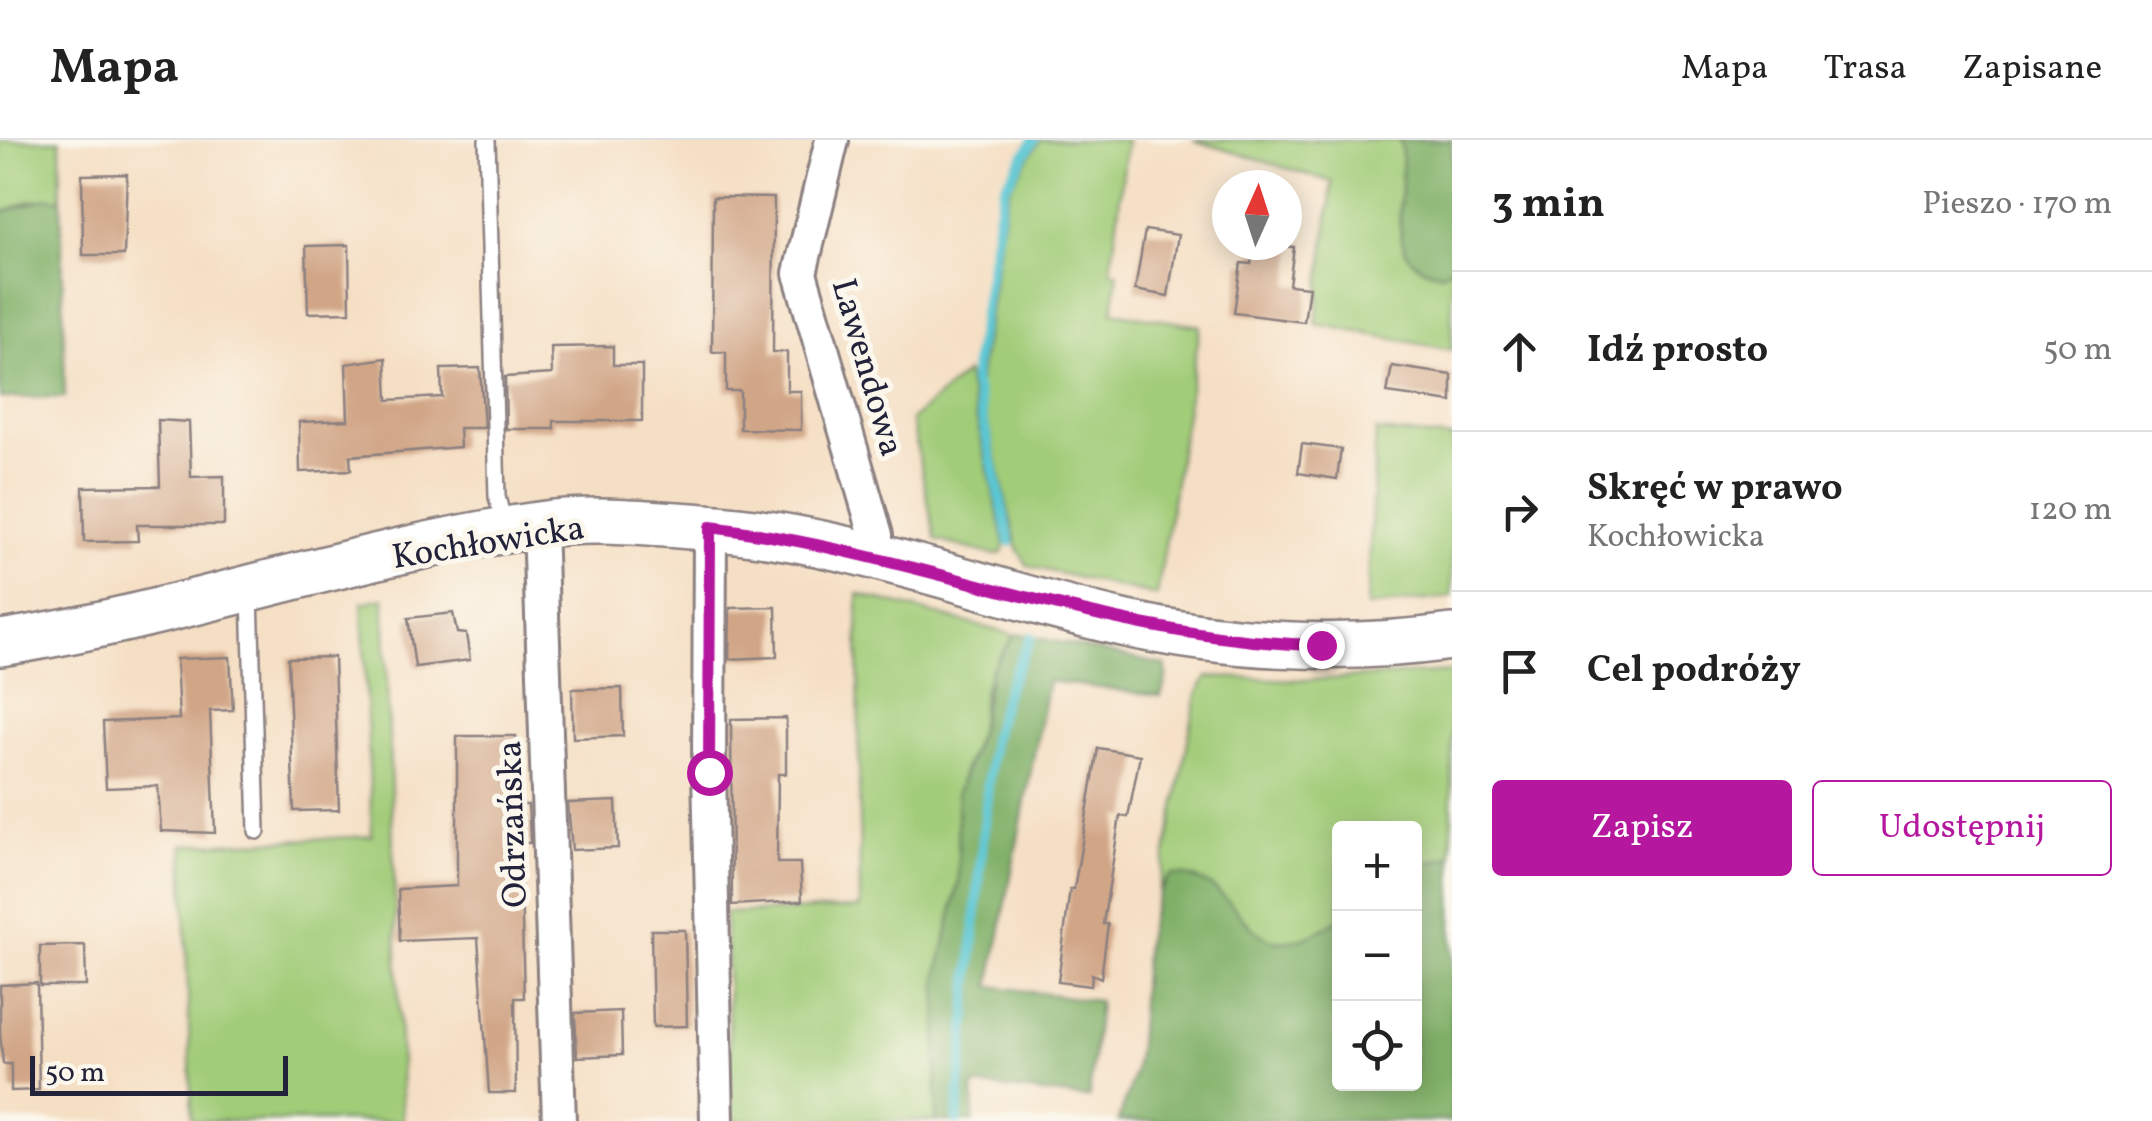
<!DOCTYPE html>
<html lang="pl">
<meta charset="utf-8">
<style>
:root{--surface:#fff;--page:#f6f6f6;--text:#222;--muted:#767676;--line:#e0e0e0;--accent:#b5179e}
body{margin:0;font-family:Vollkorn,serif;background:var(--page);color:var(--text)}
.controls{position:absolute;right:30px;bottom:30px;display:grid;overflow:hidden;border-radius:10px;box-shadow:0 5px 25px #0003}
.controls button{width:90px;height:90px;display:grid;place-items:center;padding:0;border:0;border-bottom:2px solid var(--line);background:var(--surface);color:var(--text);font:50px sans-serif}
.compass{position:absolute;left:1212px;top:30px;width:90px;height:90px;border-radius:50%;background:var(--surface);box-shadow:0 5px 25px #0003;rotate:3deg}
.scale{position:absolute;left:30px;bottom:25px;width:258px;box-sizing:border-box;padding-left:10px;border:5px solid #22223b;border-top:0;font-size:28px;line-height:35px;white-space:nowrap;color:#22223b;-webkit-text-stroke:8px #fbf7ec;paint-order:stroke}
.stop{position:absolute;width:30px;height:30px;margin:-22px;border:8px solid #b5179e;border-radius:50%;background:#fff}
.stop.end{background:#b5179e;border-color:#fff;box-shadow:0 2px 10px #0008}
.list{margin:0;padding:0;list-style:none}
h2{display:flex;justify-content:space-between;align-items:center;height:130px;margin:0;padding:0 40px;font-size:42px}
h2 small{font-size:32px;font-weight:400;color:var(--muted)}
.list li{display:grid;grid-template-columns:65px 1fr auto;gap:30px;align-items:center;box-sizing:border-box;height:160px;padding:0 40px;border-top:2px solid var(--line)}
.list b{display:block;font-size:38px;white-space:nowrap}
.list p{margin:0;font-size:32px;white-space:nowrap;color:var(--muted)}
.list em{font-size:32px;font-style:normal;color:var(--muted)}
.actions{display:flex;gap:20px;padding:30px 40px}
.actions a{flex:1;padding:22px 0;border:2px solid var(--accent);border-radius:10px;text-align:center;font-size:35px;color:var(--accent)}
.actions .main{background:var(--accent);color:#fff}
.icon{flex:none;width:55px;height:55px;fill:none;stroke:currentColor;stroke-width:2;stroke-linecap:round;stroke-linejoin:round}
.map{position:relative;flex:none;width:1452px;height:981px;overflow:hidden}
header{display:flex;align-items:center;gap:60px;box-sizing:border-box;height:140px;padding:0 50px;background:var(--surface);border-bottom:2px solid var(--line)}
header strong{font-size:48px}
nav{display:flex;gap:55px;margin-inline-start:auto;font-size:35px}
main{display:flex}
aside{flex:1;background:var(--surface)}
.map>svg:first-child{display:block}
.green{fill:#a1cc78;stroke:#62775a;stroke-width:2.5}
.forest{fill:#80b068;stroke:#516952;stroke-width:2.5}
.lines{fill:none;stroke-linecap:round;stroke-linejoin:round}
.stream{stroke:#5bc7d4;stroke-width:10}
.building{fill:#d1a687}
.lane-casing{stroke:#8c8080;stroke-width:20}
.street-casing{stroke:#8c8080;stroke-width:38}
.secondary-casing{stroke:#8c8080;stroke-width:50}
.lane{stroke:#fff;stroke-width:15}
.street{stroke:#fff;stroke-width:32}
.secondary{stroke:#fff;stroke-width:45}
.route{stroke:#b5179e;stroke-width:12}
.labels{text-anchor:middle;stroke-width:10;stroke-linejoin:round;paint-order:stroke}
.street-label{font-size:35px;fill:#22223b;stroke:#fbf7ec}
</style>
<header>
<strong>Mapa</strong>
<nav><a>Mapa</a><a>Trasa</a><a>Zapisane</a></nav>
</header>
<main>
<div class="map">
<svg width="1452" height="981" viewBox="0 0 1452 981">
<rect width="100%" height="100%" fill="#fbf7ec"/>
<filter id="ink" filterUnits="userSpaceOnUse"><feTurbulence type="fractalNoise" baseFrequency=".01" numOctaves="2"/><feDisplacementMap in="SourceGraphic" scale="20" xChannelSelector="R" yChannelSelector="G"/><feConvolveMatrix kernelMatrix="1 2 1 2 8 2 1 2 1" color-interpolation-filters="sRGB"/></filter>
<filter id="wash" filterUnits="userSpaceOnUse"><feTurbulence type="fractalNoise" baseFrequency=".0048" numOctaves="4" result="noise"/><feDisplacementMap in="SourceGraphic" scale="40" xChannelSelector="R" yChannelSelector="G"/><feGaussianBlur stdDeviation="2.25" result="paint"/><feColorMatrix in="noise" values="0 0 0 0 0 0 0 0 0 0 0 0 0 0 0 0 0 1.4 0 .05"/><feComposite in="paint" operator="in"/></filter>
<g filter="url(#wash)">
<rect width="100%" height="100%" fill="#f5dfc4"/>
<path class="green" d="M0 0H60L61 59 30 61 0 73Z
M1040 0H1127L1111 131 1118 133 1113 172 1200 186 1157 456 1028 426 1018 410 978 244 1005 66 1011 45Z
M1193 0H1400C1410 43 1375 127 1442 133L1452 127V210L1316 184 1332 42Z
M966 233 1005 405 1002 413 994 415 936 400 911 280Z
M1376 291 1452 298V457L1367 467Z
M858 454 1014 495 984 548 979 593 962 634 957 666 959 741 938 835 936 981H732L725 773 860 768Z
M384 458 403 981H192L183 705 372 696 362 463Z
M1452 532V716L1415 726 1414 688H1340L1339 779C1236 849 1254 734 1171 735L1159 749 1197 554 1207 537 1307 540Z"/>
<path class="forest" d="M1400 0H1452V127L1442 133C1375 127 1411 43 1400 0Z
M46 58 61 59 65 257 0 258V73Z
M1021 494 1165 525 1167 535 1161 556 1048 541 990 846 1099 861 1089 958 974 945 973 981H936L938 835 959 741 957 653 979 593 990 531 1014 495Z
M1452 716V981H1118C1123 967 1129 952 1133 937 1147 879 1133 780 1171 735 1254 734 1236 849 1339 779L1340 944H1414L1415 726Z"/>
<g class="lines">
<path class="stream" d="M1010 402 974 241 975 222 1001 61 1005 46 1034 0
M957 981 992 600 1007 548 1031 497"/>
</g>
<g id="blocks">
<path class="building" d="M127 34 124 115H83L82 35Z
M713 57 774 58 773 212H787V251H801V290L740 289V251H726V212H712Z
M1145 90 1178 95 1168 156 1135 150Z
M349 105 350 172 308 173 306 106Z
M1254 105 1294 107 1289 145 1309 147 1304 182 1234 173 1241 123 1251 124Z
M613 206V225H642V281H554V289H506L505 237 552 234 551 207Z
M386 218 388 260 442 257 441 229 480 228 484 288H459L460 307 350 316 351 330 300 332 299 282 348 280 346 224Z
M1392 226 1452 235V262L1387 253Z
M158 280 189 282 191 337 224 336V385H137L138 401 84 402 83 347 160 346Z
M1302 304 1341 309 1337 339 1298 333Z
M776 467 777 517 729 519 730 468Z
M453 473 457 493 466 494 470 520 415 527 408 478Z
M230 517 233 570 210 571 215 693 161 691 158 646 106 648 103 582 179 579 176 519Z
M334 517 339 670 294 671 288 518Z
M622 548 623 596 573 598 572 549Z
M786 578V634H778L777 723H800L802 761 732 765 731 579Z
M457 596H516L520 665H528L530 703H520L524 858H515L516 953H489L478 798 400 801 398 749 457 746Z
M1098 608 1140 615 1128 677 1120 676 1103 784H1108L1101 838 1092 834 1091 846 1058 842 1070 749H1074Z
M616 661 618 708 572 710 568 663Z
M651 790H685L687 886 653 887Z
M85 805 86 846H40V806Z
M37 843 39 950 11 951V924H3L0 893V845Z
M621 871 622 915 577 917 575 873Z"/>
</g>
</g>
<g filter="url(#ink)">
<use href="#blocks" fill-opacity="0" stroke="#8c8080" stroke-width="2.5"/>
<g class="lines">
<defs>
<path id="lane" d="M487 0 497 357 505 387
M250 454 257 691"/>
<path id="street" d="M832 0 800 133 876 395 872 418
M539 385 559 981
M710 387 709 631 717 981"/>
<path id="secondary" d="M0 503C181 475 356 411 538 385 592 377 649 383 704 387 846 396 983 452 1122 483 1229 507 1343 512 1452 497"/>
</defs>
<use href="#lane" class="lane-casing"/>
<use href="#street" class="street-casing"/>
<use href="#secondary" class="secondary-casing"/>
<use href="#lane" class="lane"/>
<use href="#street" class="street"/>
<use href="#secondary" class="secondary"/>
</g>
</g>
<g class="lines" filter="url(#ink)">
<path class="route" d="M709 632 710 387C918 412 1108 501 1321 505"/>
</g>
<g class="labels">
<g class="street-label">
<text transform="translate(869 227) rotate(74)" y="12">Lawendowa</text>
<text transform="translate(488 401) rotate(-9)" y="12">Kochłowicka</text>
<text transform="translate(511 684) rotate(-92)" y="12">Odrzańska</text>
</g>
</g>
</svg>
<div class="controls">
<button>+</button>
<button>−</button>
<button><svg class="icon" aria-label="locate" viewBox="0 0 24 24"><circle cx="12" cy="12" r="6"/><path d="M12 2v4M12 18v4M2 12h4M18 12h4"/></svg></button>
</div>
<svg class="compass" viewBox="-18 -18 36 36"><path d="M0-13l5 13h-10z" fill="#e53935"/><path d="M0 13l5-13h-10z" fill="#767676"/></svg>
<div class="scale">50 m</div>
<div class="stop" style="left:709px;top:632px"></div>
<div class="stop end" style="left:1321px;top:505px"></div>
</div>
<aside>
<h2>3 min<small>Pieszo · 170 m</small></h2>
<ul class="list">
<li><svg class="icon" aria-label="ahead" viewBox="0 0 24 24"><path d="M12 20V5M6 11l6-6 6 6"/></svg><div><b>Idź prosto</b></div><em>50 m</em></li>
<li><svg class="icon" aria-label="right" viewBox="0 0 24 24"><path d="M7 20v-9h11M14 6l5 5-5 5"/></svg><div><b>Skręć w prawo</b><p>Kochłowicka</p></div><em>120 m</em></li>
<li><svg class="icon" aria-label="arrive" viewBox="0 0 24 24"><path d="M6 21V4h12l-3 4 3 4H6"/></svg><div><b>Cel podróży</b></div></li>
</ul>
<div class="actions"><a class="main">Zapisz</a><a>Udostępnij</a></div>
</aside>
</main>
